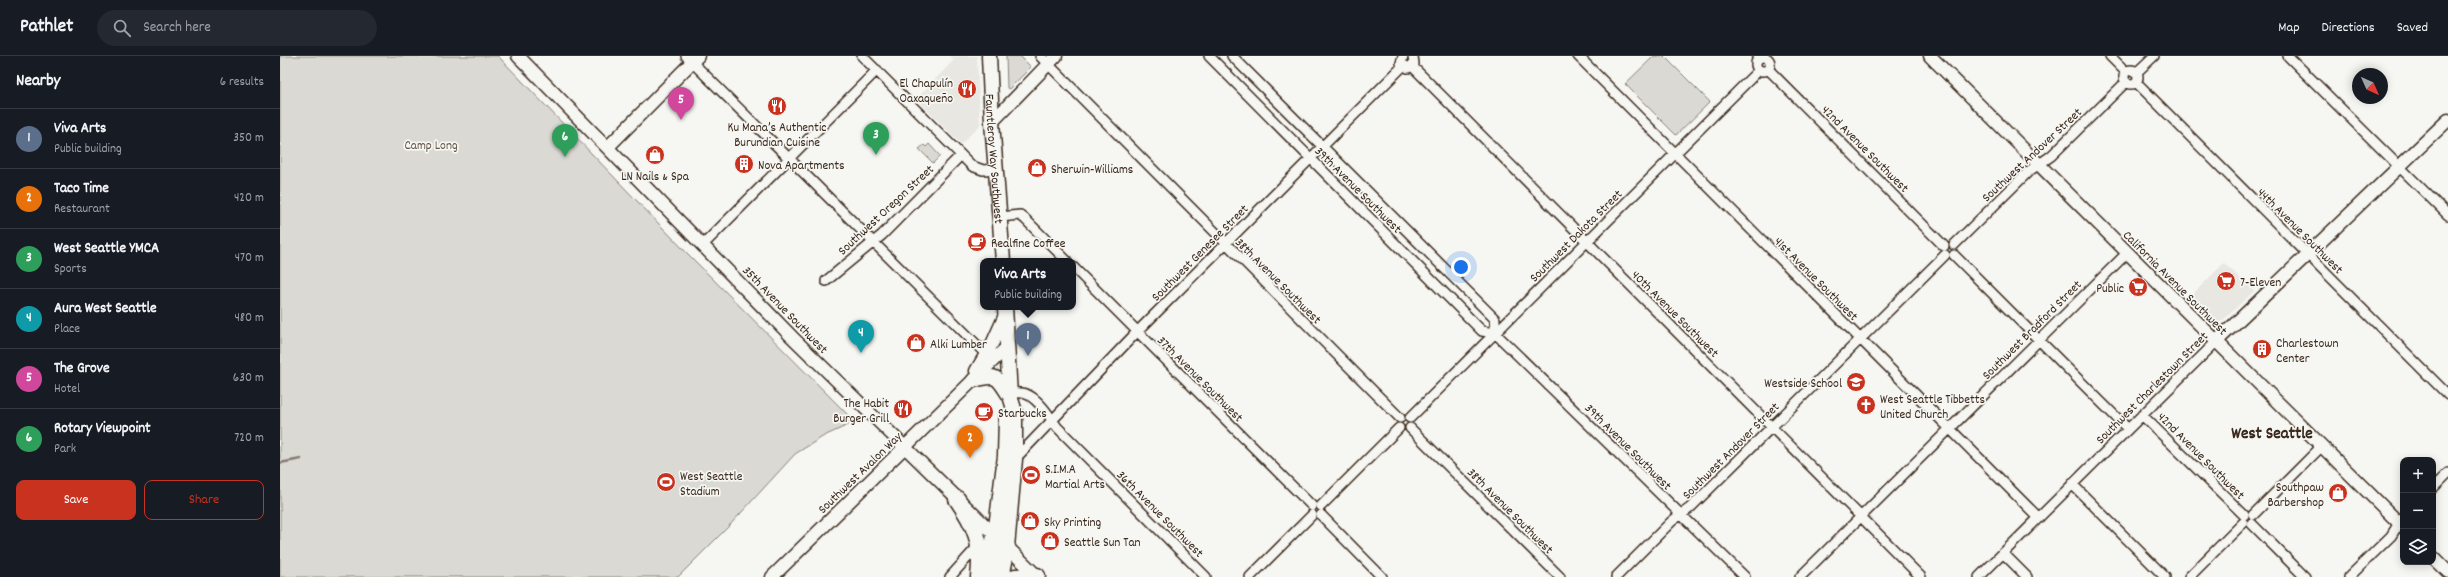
<!DOCTYPE html>
<meta charset="utf-8">
<style>
:root{--surface:#171b24;--page:#242831;--text:#f1f3f6;--muted:#9ea1a6;--line:#363941;--accent:#c8321e}
body{margin:0;font-family:Dekko,sans-serif;background:var(--page);color:var(--text)}
.controls{position:absolute;right:12px;bottom:12px;display:grid;overflow:hidden;border-radius:8px;box-shadow:0 2px 10px #0003}
.controls button{width:36px;height:36px;display:grid;place-items:center;padding:0;border:0;border-bottom:1px solid var(--line);background:var(--surface);color:var(--text);font:20px sans-serif}
.compass{position:absolute;left:2072px;top:12px;width:36px;height:36px;border-radius:50%;background:var(--surface);box-shadow:0 2px 10px #0003;rotate:135deg}
.you{position:absolute;left:1181px;top:211px;width:14px;height:14px;margin:-10px;border:3px solid #fff;border-radius:50%;background:#1a73e8;box-shadow:0 0 0 6px #1a73e833}
.badge{display:grid;place-items:center;width:26px;height:26px;border-radius:50%;background:var(--accent);color:#fff;font-size:13px;font-weight:700}
.pin{position:absolute;translate:-50% -33px;filter:drop-shadow(0 1px 2px #0008)}
.pin::after{content:'';position:absolute;top:21px;width:14px;height:12px;background:inherit;clip-path:polygon(0 0,100% 0,50% 100%)}
.popup{position:absolute;left:700px;top:202px;width:96px;height:52px;box-sizing:border-box;display:grid;place-content:center;border-radius:8px;background:var(--surface);filter:drop-shadow(0 1px 3px #0005);font-size:13px;white-space:nowrap;color:var(--muted)}
.popup b{font-size:15px;color:var(--text)}
.popup::after{content:'';position:absolute;left:50%;top:100%;margin-left:-8px;border:8px solid transparent;border-top-color:var(--surface)}
.list{margin:0;padding:0;list-style:none}
h2{display:flex;justify-content:space-between;align-items:center;height:52px;margin:0;padding:0 16px;font-size:17px}
h2 small{font-size:13px;font-weight:400;color:var(--muted)}
.list li{display:grid;grid-template-columns:26px 1fr auto;gap:12px;align-items:center;box-sizing:border-box;height:60px;padding:0 16px;border-top:1px solid var(--line)}
.list b{display:block;font-size:15px;white-space:nowrap}
.list p{margin:0;font-size:13px;white-space:nowrap;color:var(--muted)}
.list em{font-size:13px;font-style:normal;color:var(--muted)}
.actions{display:flex;gap:8px;padding:12px 16px}
.actions a{flex:1;padding:9px 0;border:1px solid var(--accent);border-radius:8px;text-align:center;font-size:14px;color:var(--accent)}
.actions .main{background:var(--accent);color:#fff}
.icon{flex:none;width:22px;height:22px;fill:none;stroke:currentColor;stroke-width:2;stroke-linecap:round;stroke-linejoin:round}
.map{position:relative;flex:none;width:2168px;height:521px;overflow:hidden}
header{display:flex;align-items:center;gap:24px;box-sizing:border-box;height:56px;padding:0 20px;background:var(--surface);border-bottom:1px solid var(--line)}
header strong{font-size:19px}
nav{display:flex;gap:22px;margin-inline-start:auto;font-size:14px}
.search{width:280px;height:36px;background:var(--page);display:flex;align-items:center;gap:10px;box-sizing:border-box;padding:0 14px;border-radius:22px;color:var(--muted);font-size:15px}
main{display:flex}
aside{flex:1;background:var(--surface)}
.map>svg:first-child{display:block}
.built{fill:#e8e7e2}
.green{fill:#dad9d3;stroke:#8a8278}
.lines{fill:none;stroke-linecap:round;stroke-linejoin:round}
.stream{stroke:#857a71;stroke-width:2.5}
.street-casing{stroke:#3b2a1e;stroke-width:12}
.secondary-casing{stroke:#3b2a1e;stroke-width:15}
.primary-casing{stroke:#3b2a1e;stroke-width:17}
.highway-casing{stroke:#3b2a1e;stroke-width:19}
.street{stroke:#f6f6f2;stroke-width:9}
.secondary{stroke:#f6f6f2;stroke-width:12}
.primary{stroke:#f6f6f2;stroke-width:14}
.highway{stroke:#f6f6f2;stroke-width:16}
.labels{text-anchor:middle;stroke-width:3.5;stroke-linejoin:round;paint-order:stroke}
.poi-label{font-size:13px;fill:#3b2a1e;stroke:#f6f6f2;text-anchor:start}
.park-label{font-size:13px;fill:#63564b;stroke:#f6f6f2}
.street-label{font-size:13px;fill:#3b2a1e;stroke:#f6f6f2}
.district-label{font-size:17px;font-weight:bold;fill:#3b2a1e;stroke:#f6f6f2}
</style>
<header>
<strong>Pathlet</strong>
<div class="search"><svg class="icon" aria-label="search" viewBox="0 0 24 24"><circle cx="10" cy="10" r="6"/><path d="M15 15l6 6"/></svg>Search here</div>
<nav><a>Map</a><a>Directions</a><a>Saved</a></nav>
</header>
<main>
<aside>
<h2>Nearby<small>6 results</small></h2>
<ul class="list">
<li><span class="badge" style="background:#5c6f8a">1</span><div><b>Viva Arts</b><p>Public building</p></div><em>350 m</em></li>
<li><span class="badge" style="background:#e8710a">2</span><div><b>Taco Time</b><p>Restaurant</p></div><em>420 m</em></li>
<li><span class="badge" style="background:#2e9e5b">3</span><div><b>West Seattle YMCA</b><p>Sports</p></div><em>470 m</em></li>
<li><span class="badge" style="background:#0f9aa8">4</span><div><b>Aura West Seattle</b><p>Place</p></div><em>480 m</em></li>
<li><span class="badge" style="background:#d1479c">5</span><div><b>The Grove</b><p>Hotel</p></div><em>630 m</em></li>
<li><span class="badge" style="background:#2e9e5b">6</span><div><b>Rotary Viewpoint</b><p>Park</p></div><em>720 m</em></li>
</ul>
<div class="actions"><a class="main">Save</a><a>Share</a></div>
</aside>
<div class="map">
<svg width="2168" height="521" viewBox="0 0 2168 521">
<rect width="100%" height="100%" fill="#f6f6f2"/>
<filter id="ink" filterUnits="userSpaceOnUse"><feTurbulence type="fractalNoise" baseFrequency=".025" numOctaves="2"/><feDisplacementMap in="SourceGraphic" scale="8" xChannelSelector="R" yChannelSelector="G"/><feConvolveMatrix kernelMatrix="1 2 1 2 8 2 1 2 1" color-interpolation-filters="sRGB"/></filter>
<g filter="url(#ink)">
<path class="built" d="M670 0H697L700 69 681 88 636 43 674 4Z
M1944 207 1974 235 1939 268 1910 241Z"/>
<path class="green" d="M0 0H218L405 195 575 366 544 380 515 398 449 470 398 521H0Z
M726 0H740L751 11 729 33 727 32Z
M1374 0H1384L1430 46 1396 79 1345 28Z
M649 88 660 100 653 107 639 93 644 89 646 91Z"/>
<g class="lines">
<path class="stream" d="M0 407 21 403"/>
<defs>
<path id="street" d="M406 0 706 298
M582 0 692 110 703 114 716 113
M760 0 1120 362
M929 0 1202 275 1215 277 1465 521
M952 0 1215 263V277
M1123 0 1121 7 1128 12 1134 8 1133 0
M1298 0 1759 462
M1830 0 1846 16
M2008 0 2168 159
M1476 8a7 7 0 1 1 14 0a7 7 0 1 1-14 0Z
M1132 10 1641 521
M1488 13 1664 190
M1844 21a7 7 0 1 1 14 0a7 7 0 1 1-14 0Z
M1856 17 1874 0
M1856 26 2168 339
M720 161 740 159 745 163 787 205
M424 188 597 14
M1674 189 1749 115 1771 100 1846 26
M1674 199 1848 373
M793 211 1032 450
M546 225 602 179 681 99
M730 337C735 337 742 336 746 338 758 342 770 361 777 371L926 521
M1862 359 1964 459
M1130 362 1479 14
M1130 372 1280 521
M735 403 857 276 1123 10
M1792 428 1885 521
M2153 432 2168 417
M1041 450 1119 372
M1041 459 1102 521
M1973 459 2042 390
M1972 468 2025 521
M1723 497 1747 521
M670 521 699 489
M970 521 1032 459
M1336 521 1392 465 1410 452 1665 199
M1520 521 1847 197
M1699 521 1937 285
M1909 521 1963 467
M2069 521 2111 480 2123 461"/>
<path id="secondary" d="M238 0 512 281 758 521
M1650 0 2123 471
M712 66 776 0
M328 91 418 0
M1937 285 2168 64
M696 315 713 286 726 257
M2153 501 2168 516
M492 521 727 291"/>
<g id="primary">
<path id="s1" d="M709 0 712 66 723 205"/>
<path d="M725 251 730 340 735 356V403L727 491"/>
<path d="M694 324C717 318 717 320 729 339"/>
<path d="M715 479 725 400 726 362"/>
</g>
<path id="highway" d="M677 443C696 470 703 488 699 521
M708 521 715 479
M721 521 727 491
M735 521 757 520"/>
</defs>
<use href="#street" class="street-casing"/>
<use href="#secondary" class="secondary-casing"/>
<use href="#primary" class="primary-casing"/>
<use href="#highway" class="highway-casing"/>
<use href="#street" class="street"/>
<use href="#secondary" class="secondary"/>
<use href="#primary" class="primary"/>
<use href="#highway" class="highway"/>
</g>
</g>
<defs>
<symbol id="restaurant-disc" viewBox="-11 -11 22 22"><circle r="9.5" fill="#c8321e" stroke="#f6f6f2"/><path d="M-5-6h1v4h1v-4h1v4h1v-4h1v5L-1.5 .5V6h-2V.5L-5-1ZM5-6V6H3V1.5H1.5Q1.5-4 5-6Z" fill="#fff"/></symbol>
<symbol id="shop-disc" viewBox="-11 -11 22 22"><circle r="9.5" fill="#c8321e" stroke="#f6f6f2"/><path d="M-5-2.5h2.3a2.7 3.5 0 0 1 5.4 0H5L5.5 6h-11ZM-1.5-2.5h3a1.5 2.3 0 0 0-3 0Z" fill="#fff"/></symbol>
<symbol id="building-disc" viewBox="-11 -11 22 22"><circle r="9.5" fill="#c8321e" stroke="#f6f6f2"/><path d="M-4-6H4V6H1V3H-1V6H-4ZM-2.5-4.3h1.7v1.8h-1.7ZM.8-4.3h1.7v1.8H.8ZM-2.5-1h1.7V.8h-1.7ZM.8-1h1.7V.8H.8Z" fill="#fff"/></symbol>
<symbol id="cafe-disc" viewBox="-11 -11 22 22"><circle r="9.5" fill="#c8321e" stroke="#f6f6f2"/><path d="M-5.5-4.5H6V0H3Q3 3.5 0 3.5H-2.5Q-5.5 3.5-5.5 0ZM3-3.2v2h1.7v-2ZM-6 4.5H4V6H-6Z" fill="#fff"/></symbol>
<symbol id="supermarket-disc" viewBox="-11 -11 22 22"><circle r="9.5" fill="#c8321e" stroke="#f6f6f2"/><path d="M-6-5.5h2.5l.6 2H6L4.5 2H-2.5L-4.4-4H-6ZM-1.5 3.2a1.3 1.3 0 1 0 .1 0ZM3 3.2a1.3 1.3 0 1 0 .1 0Z" fill="#fff"/></symbol>
<symbol id="school-disc" viewBox="-11 -11 22 22"><circle r="9.5" fill="#c8321e" stroke="#f6f6f2"/><path d="M0-5L7-2L0 1L-7-2ZM-4 1L0 2.5L4 1V4Q0 6-4 4Z" fill="#fff"/></symbol>
<symbol id="church-disc" viewBox="-11 -11 22 22"><circle r="9.5" fill="#c8321e" stroke="#f6f6f2"/><path d="M-1.2-6h2.4v3.5h3.3v2.4h-3.3V6h-2.4V-.1h-3.3v-2.4h3.3Z" fill="#fff"/></symbol>
<symbol id="stadium-disc" viewBox="-11 -11 22 22"><circle r="9.5" fill="#c8321e" stroke="#f6f6f2"/><path d="M0-5a6.5 5 0 1 0 0 10a6.5 5 0 1 0 0-10ZM-3.5-1.8h7v3.6h-7Z" fill="#fff"/></symbol>
</defs>
<g fill-rule="evenodd">
<use href="#restaurant-disc" x="676" y="22" width="22" height="22"/>
<use href="#restaurant-disc" x="486" y="39" width="22" height="22"/>
<use href="#shop-disc" x="364" y="88" width="22" height="22"/>
<use href="#building-disc" x="453" y="97" width="22" height="22"/>
<use href="#shop-disc" x="746" y="101" width="22" height="22"/>
<use href="#cafe-disc" x="686" y="175" width="22" height="22"/>
<use href="#supermarket-disc" x="1935" y="214" width="22" height="22"/>
<use href="#supermarket-disc" x="1847" y="220" width="22" height="22"/>
<use href="#shop-disc" x="625" y="276" width="22" height="22"/>
<use href="#building-disc" x="1971" y="282" width="22" height="22"/>
<use href="#school-disc" x="1565" y="315" width="22" height="22"/>
<use href="#church-disc" x="1575" y="338" width="22" height="22"/>
<use href="#restaurant-disc" x="612" y="342" width="22" height="22"/>
<use href="#cafe-disc" x="693" y="345" width="22" height="22"/>
<use href="#stadium-disc" x="740" y="408" width="22" height="22"/>
<use href="#stadium-disc" x="375" y="415" width="22" height="22"/>
<use href="#shop-disc" x="2047" y="426" width="22" height="22"/>
<use href="#shop-disc" x="739" y="454" width="22" height="22"/>
<use href="#shop-disc" x="759" y="474" width="22" height="22"/>
</g>
<g class="labels">
<g class="poi-label">
<text x="673" y="31" text-anchor="end">El Chapulín<tspan x="673" dy="15">Oaxaqueño</tspan></text>
<text x="497" y="75" text-anchor="middle">Ku Mana’s Authentic<tspan x="497" dy="15">Burundian Cuisine</tspan></text>
<text x="478" y="113">Nova Apartments</text>
<text x="771" y="117">Sherwin-Williams</text>
<text x="375" y="124" text-anchor="middle">LN Nails &amp; Spa</text>
<text x="711" y="191">Realfine Coffee</text>
<text x="1960" y="230">7-Eleven</text>
<text x="1844" y="236" text-anchor="end">Public</text>
<text x="1996" y="291">Charlestown<tspan x="1996" dy="15">Center</tspan></text>
<text x="650" y="292">Alki Lumber</text>
<text x="1562" y="331" text-anchor="end">Westside School</text>
<text x="1600" y="347">West Seattle Tibbetts<tspan x="1600" dy="15">United Church</tspan></text>
<text x="609" y="351" text-anchor="end">The Habit<tspan x="609" dy="15">Burger Grill</tspan></text>
<text x="718" y="361">Starbucks</text>
<text x="765" y="417">S.I.M.A<tspan x="765" dy="15">Martial Arts</tspan></text>
<text x="400" y="424">West Seattle<tspan x="400" dy="15">Stadium</tspan></text>
<text x="2044" y="435" text-anchor="end">Southpaw<tspan x="2044" dy="15">Barbershop</tspan></text>
<text x="764" y="470">Sky Printing</text>
<text x="784" y="490">Seattle Sun Tan</text>
</g>
<g class="park-label">
<text x="151" y="93">Camp Long</text>
</g>
<g class="street-label">
<text transform="translate(1586 92) rotate(45)" y="5">42nd Avenue Southwest</text>
<text transform="translate(1751 98) rotate(-43)" y="5">Southwest Andover Street</text>
<text dy="5" stroke="none"><textPath href="#s1" startOffset="103">Fauntleroy Way Southwest</textPath></text>
<text transform="translate(1079 133) rotate(45)" y="5">39th Avenue Southwest</text>
<text transform="translate(605 153) rotate(-43)" y="5">Southwest Oregon Street</text>
<text transform="translate(2021 174) rotate(45)" y="5">44th Avenue Southwest</text>
<text transform="translate(1295 179) rotate(-45)" y="5">Southwest Dakota Street</text>
<text transform="translate(919 196) rotate(-45)" y="5">Southwest Genesee Street</text>
<text transform="translate(1537 222) rotate(45)" y="5">41st Avenue Southwest</text>
<text transform="translate(999 224) rotate(45)" y="5">38th Avenue Southwest</text>
<text transform="translate(1896 226) rotate(45)" y="5">California Avenue Southwest</text>
<text transform="translate(506 253) rotate(46)" y="5">35th Avenue Southwest</text>
<text transform="translate(1396 257) rotate(45)" y="5">40th Avenue Southwest</text>
<text transform="translate(1751 273) rotate(-45)" y="5">Southwest Bradford Street</text>
<text transform="translate(921 322) rotate(45)" y="5">37th Avenue Southwest</text>
<text transform="translate(1871 331) rotate(-45)" y="5">Southwest Charlestown Street</text>
<text transform="translate(1349 390) rotate(45)" y="5">39th Avenue Southwest</text>
<text transform="translate(1450 394) rotate(-45)" y="5">Southwest Andover Street</text>
<text transform="translate(1922 399) rotate(45)" y="5">42nd Avenue Southwest</text>
<text transform="translate(579 416) rotate(-44)" y="5">Southwest Avalon Way</text>
<text transform="translate(1231 454) rotate(45)" y="5">38th Avenue Southwest</text>
<text transform="translate(881 457) rotate(45)" y="5">36th Avenue Southwest</text>
</g>
<g class="district-label">
<text x="1992" y="382">West Seattle</text>
</g>
</g>
</svg>
<div class="controls">
<button>+</button>
<button>−</button>
<button><svg class="icon" aria-label="layers" viewBox="0 0 24 24"><path d="M12 4l9 5-9 5-9-5zM3 14l9 5 9-5"/></svg></button>
</div>
<svg class="compass" viewBox="-18 -18 36 36"><path d="M0-13l5 13h-10z" fill="#e53935"/><path d="M0 13l5-13h-10z" fill="#9ea1a6"/></svg>
<div class="you"></div>
<div class="pin badge" style="left:748px;top:300px;background:#5c6f8a">1</div>
<div class="popup"><b>Viva Arts</b>Public building</div>
<div class="pin badge" style="left:690px;top:402px;background:#e8710a">2</div>
<div class="pin badge" style="left:596px;top:99px;background:#2e9e5b">3</div>
<div class="pin badge" style="left:581px;top:297px;background:#0f9aa8">4</div>
<div class="pin badge" style="left:401px;top:64px;background:#d1479c">5</div>
<div class="pin badge" style="left:285px;top:101px;background:#2e9e5b">6</div>
</div>
</main>
